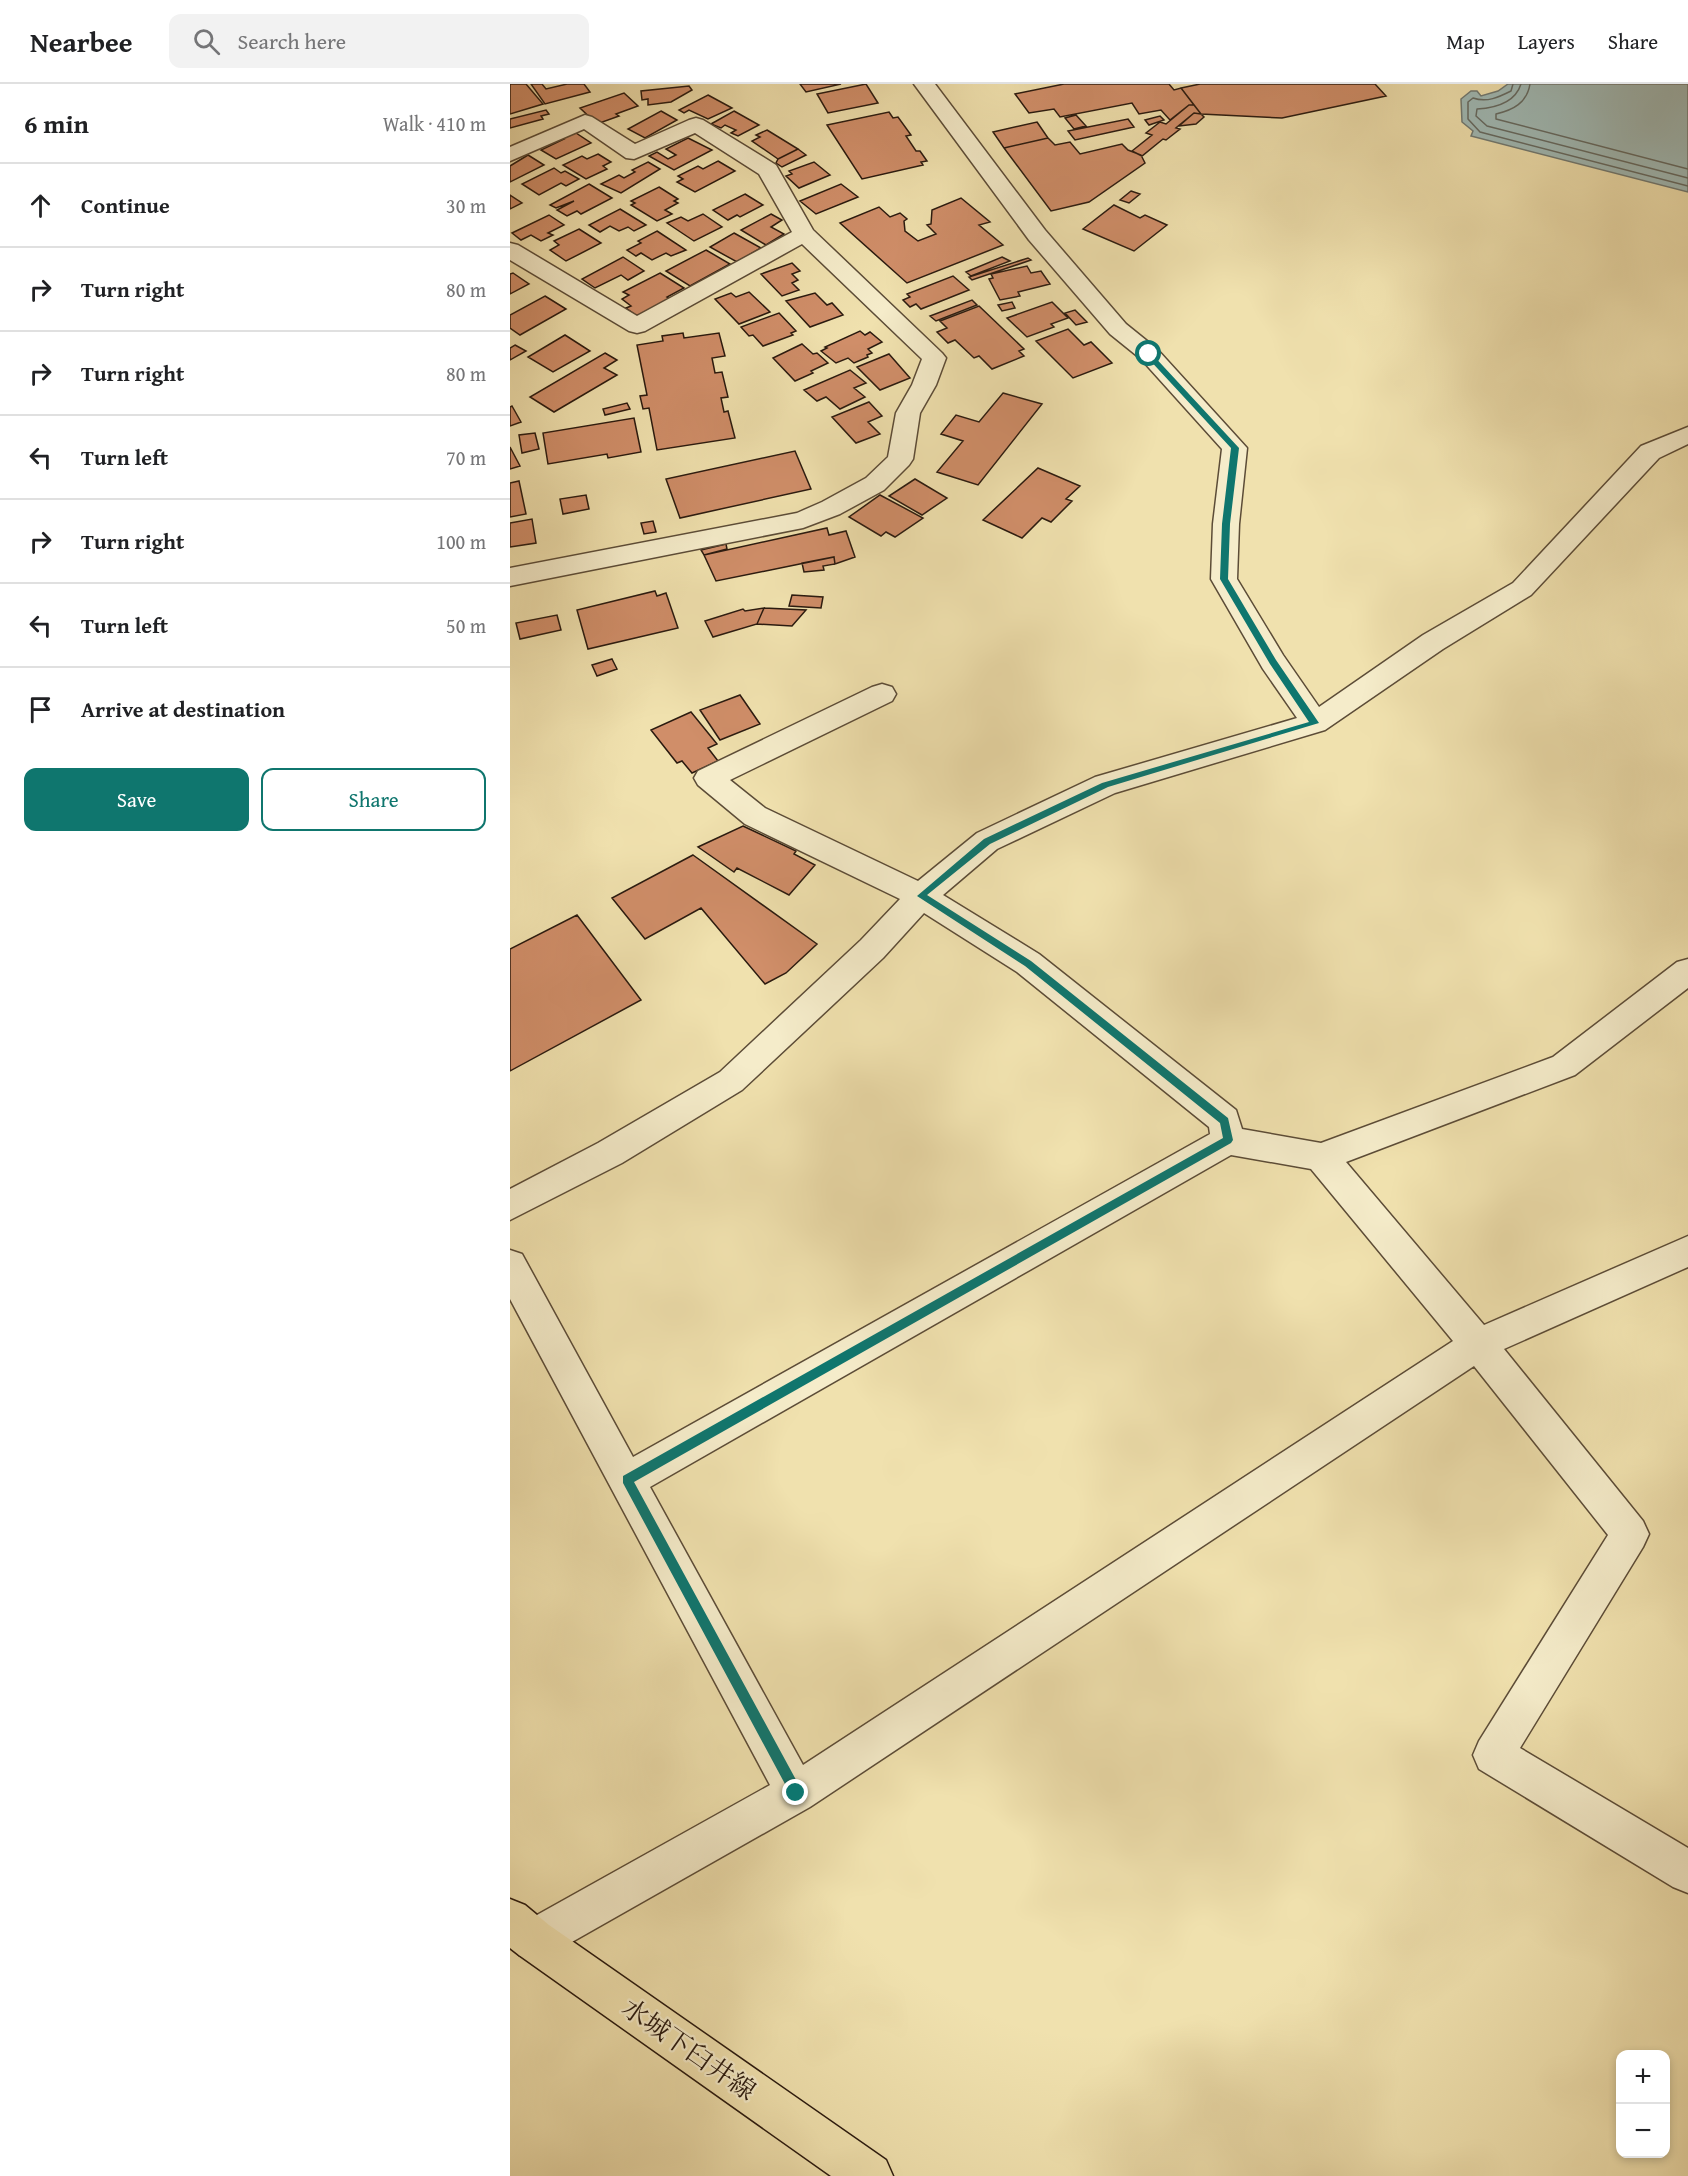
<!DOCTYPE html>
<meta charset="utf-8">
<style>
:root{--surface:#fff;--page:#f2f2f2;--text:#202124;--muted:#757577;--line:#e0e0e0;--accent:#0f766e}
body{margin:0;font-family:"Gentium Book Plus","Noto Serif JP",serif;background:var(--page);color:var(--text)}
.controls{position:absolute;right:18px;bottom:18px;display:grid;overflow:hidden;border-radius:12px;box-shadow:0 3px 9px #0003}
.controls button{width:54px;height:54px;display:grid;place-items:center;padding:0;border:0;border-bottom:2px solid var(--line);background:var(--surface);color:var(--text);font:30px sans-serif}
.stop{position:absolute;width:18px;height:18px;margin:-14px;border:4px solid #0f766e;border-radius:50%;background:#fff}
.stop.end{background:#0f766e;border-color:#fff;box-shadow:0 2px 6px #0008}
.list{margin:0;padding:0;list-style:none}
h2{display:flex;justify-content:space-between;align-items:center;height:78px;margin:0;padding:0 24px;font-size:26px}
h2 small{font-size:20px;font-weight:400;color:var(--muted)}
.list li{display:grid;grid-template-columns:39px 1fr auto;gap:18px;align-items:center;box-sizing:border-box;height:84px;padding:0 24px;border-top:2px solid var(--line)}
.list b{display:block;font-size:22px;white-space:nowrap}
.list em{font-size:20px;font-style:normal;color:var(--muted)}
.actions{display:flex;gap:12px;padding:18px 24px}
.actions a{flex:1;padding:14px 0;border:2px solid var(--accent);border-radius:12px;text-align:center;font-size:21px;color:var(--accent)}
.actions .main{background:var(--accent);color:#fff}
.icon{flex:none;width:33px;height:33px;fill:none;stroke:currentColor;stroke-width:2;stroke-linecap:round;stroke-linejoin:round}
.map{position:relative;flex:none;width:1178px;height:2092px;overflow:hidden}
header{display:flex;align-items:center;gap:36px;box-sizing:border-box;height:84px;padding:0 30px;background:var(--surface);border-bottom:2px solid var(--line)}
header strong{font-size:28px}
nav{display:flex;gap:33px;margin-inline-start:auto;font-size:21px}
.search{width:420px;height:54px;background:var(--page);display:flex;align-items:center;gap:15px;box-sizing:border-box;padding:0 21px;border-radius:12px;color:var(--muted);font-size:22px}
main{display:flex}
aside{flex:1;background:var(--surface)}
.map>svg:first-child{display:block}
.water{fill:#a0bab6;stroke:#717a73;stroke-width:1.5}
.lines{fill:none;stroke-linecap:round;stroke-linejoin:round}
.shore{stroke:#656a62;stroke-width:1.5}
.building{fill:#d08e69;stroke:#2a1a0f;stroke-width:1.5}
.minor-casing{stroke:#5c4c37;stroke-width:3}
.major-casing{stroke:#2a1a0f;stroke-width:3}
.minor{fill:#f5ecca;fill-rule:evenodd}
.major{fill:#f0e1ae;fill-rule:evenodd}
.route{fill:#0f766e}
.labels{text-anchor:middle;stroke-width:4.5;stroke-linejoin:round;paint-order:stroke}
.near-street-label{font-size:26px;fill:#2a1a0f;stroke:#f5ecca}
</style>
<header>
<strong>Nearbee</strong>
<div class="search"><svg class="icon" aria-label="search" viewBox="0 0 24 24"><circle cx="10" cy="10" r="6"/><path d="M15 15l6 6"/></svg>Search here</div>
<nav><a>Map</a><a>Layers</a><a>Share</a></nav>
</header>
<main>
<aside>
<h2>6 min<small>Walk · 410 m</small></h2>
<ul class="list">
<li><svg class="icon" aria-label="ahead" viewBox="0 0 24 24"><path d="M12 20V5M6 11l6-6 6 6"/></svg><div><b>Continue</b></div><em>30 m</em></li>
<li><svg class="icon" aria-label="right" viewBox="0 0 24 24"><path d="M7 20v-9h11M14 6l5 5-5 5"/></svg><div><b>Turn right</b></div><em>80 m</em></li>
<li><svg class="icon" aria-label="right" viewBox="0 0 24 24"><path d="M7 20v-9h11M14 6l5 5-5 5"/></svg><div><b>Turn right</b></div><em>80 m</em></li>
<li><svg class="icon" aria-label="left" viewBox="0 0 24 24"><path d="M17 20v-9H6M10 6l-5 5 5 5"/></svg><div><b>Turn left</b></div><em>70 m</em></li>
<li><svg class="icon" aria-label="right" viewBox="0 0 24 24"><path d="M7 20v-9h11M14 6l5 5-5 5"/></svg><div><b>Turn right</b></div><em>100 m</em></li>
<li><svg class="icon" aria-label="left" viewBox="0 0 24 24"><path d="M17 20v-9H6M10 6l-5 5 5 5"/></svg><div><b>Turn left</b></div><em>50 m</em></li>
<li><svg class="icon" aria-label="arrive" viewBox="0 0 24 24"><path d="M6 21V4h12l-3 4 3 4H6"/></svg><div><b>Arrive at destination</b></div></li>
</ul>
<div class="actions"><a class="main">Save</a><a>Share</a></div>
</aside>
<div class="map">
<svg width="1178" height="2092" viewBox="0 0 1178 2092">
<rect width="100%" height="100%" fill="#f0e1ae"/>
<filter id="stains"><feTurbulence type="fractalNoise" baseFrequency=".00333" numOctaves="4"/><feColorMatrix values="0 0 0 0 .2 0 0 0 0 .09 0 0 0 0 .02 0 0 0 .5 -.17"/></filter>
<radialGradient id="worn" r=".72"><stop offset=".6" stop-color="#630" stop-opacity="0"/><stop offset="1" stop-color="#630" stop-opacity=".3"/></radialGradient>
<path class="water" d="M998 0H1178V108L961 52 963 47 952 38 951 15 961 7H967L971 12 988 7Z"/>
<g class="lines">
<path class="shore" d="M1003 0 1001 7C989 13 977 19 963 14L958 18V35L970 48 1178 102
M1011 0C1005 19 985 24 967 25L966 32 977 42 1178 94
M1020 0C1017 19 1003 26 986 30V35L1178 85"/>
</g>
<path class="building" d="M0 0H16L33 20 0 30Z
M21 0H32L36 5 57 0H74L80 8 35 20Z
M290 0H331L296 8Z
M356 0 368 19 318 29 307 10Z
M659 0 664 6 671 4 684 21H679L660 36 651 26 629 30 622 19 550 33 544 25 519 29 505 10 554 0Z
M690 0H865L876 12 772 34 691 30 671 4Z
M179 2 182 6 161 18 138 21V15L132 16 131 7Z
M114 9 128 22 106 30 109 32 87 40 70 24Z
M198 11 222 24 198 35 179 26 174 29 169 26Z
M679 21H684L691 30 684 29 666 44 670 45 656 56 653 55 632 72 622 67 642 51 636 49 650 38 656 40Z
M36 26 39 30 31 32 33 35 0 44V35Z
M151 27 167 36 135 54 118 45Z
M224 27 249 41 228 52 221 49 226 46 215 41 211 44 201 40Z
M379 28 383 34 388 33 401 51 396 52 406 67H410L417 77 411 78 413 81 352 95 317 41Z
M684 29 691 30 694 33 686 40 669 42Z
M566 31 576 42 564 45 555 34Z
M650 32 654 36 639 41 635 36Z
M618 35 624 43 565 56 558 47Z
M527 38 538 54 494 64 483 48Z
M257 46 288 65 268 75 242 57 250 53 246 51Z
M63 47 81 59 46 75 31 66 54 55 50 53Z
M178 54 202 66 164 86 139 72 147 68 158 75 166 71 156 65Z
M538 54 545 61 560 58 570 70 612 60 618 66 631 71 635 79 579 118 541 127 494 64Z
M288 65 296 71 272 83 266 79 268 75Z
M88 70 101 78 93 82 97 85 76 95 53 81 72 72 77 75Z
M18 71 34 81 0 98V82Z
M208 77 225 87 185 108 167 98 173 95 168 92 188 82 193 85Z
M138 78 150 85 111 109 91 100 109 91 114 94 125 88 122 86Z
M304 78 320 91 289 104 276 92 282 90 279 87Z
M44 84 51 89 55 87 69 95 56 102 51 99 29 111 12 100Z
M79 100 102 114 71 130 67 127 57 132 47 126 64 117 46 124 40 121Z
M331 100 348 113 306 130 290 117Z
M149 103 168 115 164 117 168 119 155 126 162 130 147 137 121 121 125 119 121 117Z
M621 107 630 110 619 119 610 116Z
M235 110 253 121 230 133 227 131 218 136 203 126Z
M0 111 12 119 0 125Z
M451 114 480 138 469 141 493 161 397 199 330 139 369 123 380 133 390 129 397 135 394 137 395 147 408 157 426 150 417 141 421 140 422 126Z
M604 121 630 134 635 131 657 141 624 167 573 145Z
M110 125 136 141 124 147 118 143 109 147 100 142 90 148 79 141Z
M193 130 212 143 184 157 157 139 171 133 178 137Z
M261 130 272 136 261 143 274 150 256 161 231 146Z
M39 131 54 141 38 149 43 151 31 157 21 151 11 156 2 149Z
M69 145 91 159 56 177 40 166 49 161 44 157Z
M147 147 176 166 161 172 156 169 142 176 131 169 126 172 117 166 131 159 128 157Z
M224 149 251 164 227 178 200 163Z
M196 166 220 180 180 202 156 187Z
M113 173 134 187 118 196 111 191 85 204 72 195Z
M492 173 500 177 461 192 456 188Z
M518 174 521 176 462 196 459 193Z
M282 179 290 187 282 190 288 196 282 199 289 206 272 212 251 190Z
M517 182 521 189 531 187 540 200 508 208 510 212 490 216 479 195 483 194 481 190Z
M3 189 19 200 0 210V190Z
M150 189 174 204 157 213 160 215 128 233 116 224 121 222 112 215 119 211 113 208Z
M443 192 459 206 411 225 406 220 400 223 393 216 400 213 397 210Z
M239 208 260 228 229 240 205 215 221 209 226 213Z
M305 209 317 221 322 219 333 231 300 243 276 217Z
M35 212 56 225 10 251 0 244V231Z
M462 216 467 221 426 237 420 232Z
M502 218 505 224 492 227 488 221Z
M542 218 558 234 541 240 544 243 517 253 497 234Z
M469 222 514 265 509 267 514 272 482 285 469 272 464 274 445 256 438 259 427 248 437 244 430 237Z
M565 226 577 238 566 241 555 229Z
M269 229 286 247 281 249 283 251 253 262 243 251 239 252 231 243Z
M558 245 574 261 581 258 602 279 563 294 526 257Z
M350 247 355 251 360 248 372 258 358 265 362 269 357 271 358 273 344 279 338 274 326 279 311 267 317 264 315 263Z
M173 249 174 254 209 249 215 272 202 274 205 289 212 288 218 313 211 314 214 328 218 327 225 354 147 366 139 324 133 325 130 312 137 311 127 261 153 257 152 252Z
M55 251 80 267 43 288 18 273Z
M292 260 303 270 307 269 318 279 301 287 303 289 285 297 263 274Z
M5 261 16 267 0 276V264Z
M95 269 107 276 94 284 107 291 44 328 20 313Z
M379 270 400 294 370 306 347 283Z
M340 286 356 299 344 304 355 313 330 325 316 313 307 317 294 306Z
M493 309 532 320 468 401 427 388 453 357 431 350 446 331 469 338Z
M359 318 372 332 358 338 370 350 346 359 322 333Z
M117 319 120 325 95 331 93 325Z
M2 322 11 338 0 342V323Z
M124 334 131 368 98 374 97 370 38 380 33 349Z
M25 349 29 365 12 369 9 351Z
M0 363 10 382 0 385Z
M285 367 301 405 170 434 156 395Z
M528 384 570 402 556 415 562 417 541 438 532 434 512 454 473 436Z
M405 395 437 414 412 431 379 412Z
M9 397 16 430 0 433V399Z
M76 411 79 425 53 430 50 415Z
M370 411 413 434 385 453 376 448 371 452 339 433Z
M22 435 26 459 0 463V439Z
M143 437 146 448 134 450 131 439Z
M317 444 319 451 336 447 345 473 325 480 324 473 206 497 194 471Z
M216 460 217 465 194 471 191 466Z
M324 473 325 480 313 482 314 486 294 488 292 479Z
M145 507 147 512 156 509 168 544 78 565 67 526Z
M282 511 313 513 311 524 279 522Z
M254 524 247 540 203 553 195 537 233 525 235 527Z
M254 524 296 526 282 542 247 540Z
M47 531 51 546 10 555 6 539Z
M102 575 107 585 87 592 82 581Z
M230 611 250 640 210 656 190 626Z
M181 628 207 660 198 664 208 677 182 689 172 677 167 679 141 646Z
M233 742 286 767 284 770 305 781 279 811 227 784 224 788 188 763Z
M183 771 307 860 276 889 255 900 191 824 135 855 102 814Z
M67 831 131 916 0 987V865Z"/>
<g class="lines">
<defs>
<path id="minor" d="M404 0H425L535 146 616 240 647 265 737 364 729 440 727 495 773 571 809 623 913 551 1003 499 1131 362 1178 343V360L1149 374 1021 511 933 565 815 646 605 709 487 765 433 811 529 870 726 1026 732 1045 811 1059 1043 973 1167 878 1178 875V904L1065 991 836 1078 974 1241 1178 1152V1183L994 1265 1133 1437 1139 1450 1133 1463 1010 1664 1178 1764V1809L1163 1803 969 1685 963 1671 969 1657 1098 1451 964 1282 300 1723 39 1871 24 1877 9 1871 3 1856 9 1841 260 1701 0 1215V1166L12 1170 123 1373 700 1050 699 1043 507 888 414 829 373 874 232 1006 112 1079 0 1136V1105L88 1059 210 988 351 856 390 815 235 740 188 701 184 694 188 687 362 603 372 600 382 603 386 610 382 617 220 696 255 724 408 797 467 749 585 693 787 634 753 585 701 495 703 440 712 365 631 275 600 250 519 156ZM721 1071 801 1085 943 1257 293 1681 140 1403Z
M75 31 82 33 125 60 179 36 186 34 193 36 266 81 303 146 432 269 436 274 426 301 410 329 403 375 399 381 374 406 330 430 293 444 0 502V484L287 429 312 418 356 394 378 373 386 329 402 301 412 275 292 160 135 247 127 249 119 247 0 176V159L8 161 127 232 282 148 249 90 185 49 124 75 116 74 74 45 0 77V63Z"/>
<path id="major" d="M0 1815 15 1821 39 1841 376 2076 383 2092H321L9 1871 0 1864Z"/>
</defs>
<use href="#minor" class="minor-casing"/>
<use href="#major" class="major-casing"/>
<use href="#minor" class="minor"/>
<use href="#major" class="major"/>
</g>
<path class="route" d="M636 269H641L729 364 720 440 718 495 766 576 809 639 598 703 480 760 417 811 521 877 718 1034 723 1056 721 1059 124 1398 291 1705V1713L286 1715 282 1713 113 1399V1392L713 1054 710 1039 515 882 407 812 474 755 592 699 799 638 760 580 710 495 712 440 721 364 636 272Z"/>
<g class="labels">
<g class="near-street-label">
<text transform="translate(179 1965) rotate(35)" y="9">水城下臼井線</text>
</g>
</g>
<rect width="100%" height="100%" filter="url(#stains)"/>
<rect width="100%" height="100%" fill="url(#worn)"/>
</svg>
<div class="controls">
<button>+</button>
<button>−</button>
</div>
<div class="stop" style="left:639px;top:270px"></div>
<div class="stop end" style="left:286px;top:1709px"></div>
</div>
</main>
